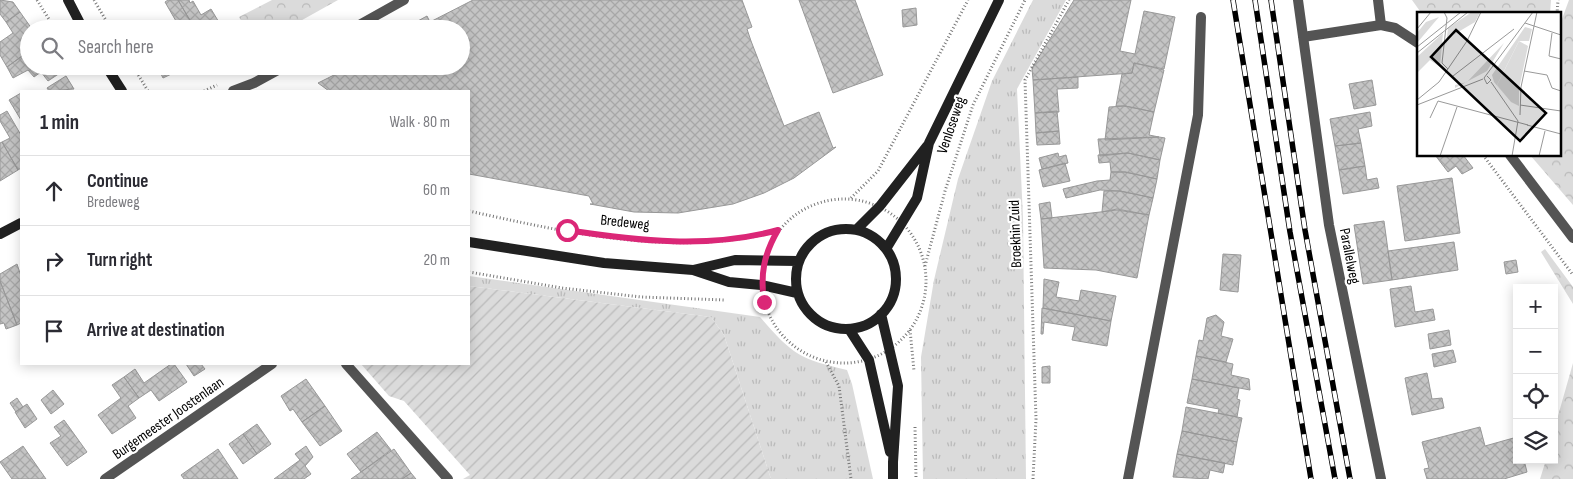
<!DOCTYPE html>
<meta charset="utf-8">
<style>
:root{--surface:#fff;--page:#f7f7f7;--text:#2b2b33;--muted:#7c7c81;--line:#e1e1e2}
body{margin:0;font-family:"Sofia Sans Condensed",sans-serif;background:var(--page);color:var(--text)}
.controls{position:absolute;right:15px;bottom:15px;display:grid;overflow:hidden;border-radius:0px;box-shadow:0 2px 12px #0003}
.controls button{width:45px;height:45px;display:grid;place-items:center;padding:0;border:0;border-bottom:1px solid var(--line);background:var(--surface);color:var(--text);font:25px sans-serif}
.stop{position:absolute;width:15px;height:15px;margin:-11px;border:4px solid #db2777;border-radius:50%;background:#fff}
.stop.end{background:#db2777;border-color:#fff;box-shadow:0 1px 5px #0008}
.list{margin:0;padding:0;list-style:none}
h2{display:flex;justify-content:space-between;align-items:center;height:65px;margin:0;padding:0 20px;font-size:21px}
h2 small{font-size:16px;font-weight:400;color:var(--muted)}
.list li{display:grid;grid-template-columns:32px 1fr auto;gap:15px;align-items:center;box-sizing:border-box;height:70px;padding:0 20px;border-top:1px solid var(--line)}
.list b{display:block;font-size:19px;white-space:nowrap}
.list p{margin:0;font-size:16px;white-space:nowrap;color:var(--muted)}
.list em{font-size:16px;font-style:normal;color:var(--muted)}
.icon{flex:none;width:28px;height:28px;fill:none;stroke:currentColor;stroke-width:2;stroke-linecap:round;stroke-linejoin:round}
.map{position:relative;flex:none;width:1573px;height:479px;overflow:hidden}
.search{position:absolute;background:var(--surface);box-shadow:0 2px 12px #0003;left:20px;top:20px;width:450px;height:55px;display:flex;align-items:center;gap:12px;box-sizing:border-box;padding:0 18px;border-radius:28px;color:var(--muted);font-size:19px}
.panel{position:absolute;background:var(--surface);box-shadow:0 2px 12px #0003;left:20px;top:90px;width:450px;height:275px;border-radius:0px}
.map>svg:first-child{display:block}
.grass{fill:url(#grass-tufts)}
.forest{fill:url(#forest-crowns)}
.garden{fill:url(#garden-furrows)}
.building{fill:url(#building-cross-hatch);stroke:#989898}
.lines{fill:none;stroke-linecap:round;stroke-linejoin:round}
.path{stroke:#767676;stroke-width:3;stroke-dasharray:1 2.5;stroke-linecap:butt}
.lane{stroke:#545454;stroke-width:10}
.street{stroke:#545454;stroke-width:10}
.secondary{stroke:#212121;stroke-width:10}
.rail-casing{stroke:#000;stroke-width:5.5}
.rail{stroke:#fff;stroke-width:4;stroke-dasharray:11;stroke-linecap:butt}
.route{stroke:#db2777;stroke-width:6}
.labels{text-anchor:middle;stroke-width:4.5;stroke-linejoin:round;paint-order:stroke}
.street-label{font-size:15px;fill:#000;stroke:#fff}
.inset-road{fill:none;stroke:#999;stroke-width:1}
.view{fill:#000;fill-opacity:0.15;stroke:#000;stroke-width:2.5}
.inset-edge{fill:none;stroke:#000;stroke-width:2.5}
</style>
<div class="map">
<svg width="1573" height="479" viewBox="0 0 1573 479">
<defs>
<pattern id="grass-tufts" width="24" height="20" patternUnits="userSpaceOnUse" patternTransform="scale(1.25)"><rect width="24" height="20" fill="#dbdbdb"/><path d="M3 7l-1-3M5 7V3M7 7l1-3M15 17l-1-3M17 17v-4M19 17l1-3" fill="none" stroke="#bababa"/></pattern>
<pattern id="forest-crowns" width="20" height="18" patternUnits="userSpaceOnUse" patternTransform="scale(1.25)"><rect width="20" height="18" fill="#dbdbdb"/><path d="M2 6a3 3 0 1 1 6 0M12 15a3 3 0 1 1 6 0" fill="none" stroke="#bababa"/></pattern>
<pattern id="garden-furrows" width="10" height="10" patternUnits="userSpaceOnUse" patternTransform="scale(1.25)"><rect width="10" height="10" fill="#dbdbdb"/><path d="M-1 1l2-2M0 10L10 0M9 11l2-2" fill="none" stroke="#bababa"/></pattern>
<pattern id="building-cross-hatch" width="8" height="8" patternUnits="userSpaceOnUse" patternTransform="scale(1.25)"><rect width="8" height="8" fill="#c4c4c4"/><path d="M0 0l8 8M0 8l8-8" fill="none" stroke="#a7a7a7"/></pattern>
</defs>
<rect width="100%" height="100%" fill="#fff"/>
<path class="grass" d="M1033 0H1066L1017 89 1023 218 1026 479H923L921 357 934 280 958 179 992 81Z
M469 276 760 317C792 354 799 359 847 370L852 384 873 479H771L724 335 711 317 469 286Z"/>
<path class="forest" d="M272 0H338L286 29H246L239 17Z
M1412 0H1551L1550 14H1422Z
M1569 0H1573V205L1530 155H1559V27Z
M1545 249 1573 287V304L1541 252Z
M1573 363V479H1540L1546 460H1554V430Z"/>
<path class="garden" d="M469 286 711 317 724 335 771 479H463L470 475 404 401 389 396 361 364H469Z"/>
<path class="building" d="M0 0 13 2 20 12 6 22 0 14Z
M168 0H178L195 29H178L180 28 165 2Z
M178 0H189L190 3 193 1 201 15 211 9 223 29H195Z
M473 0H742L752 27 747 29 751 41 784 126 819 112 833 148 836 147 794 178 764 193 733 204 678 213 634 212 590 204H593L589 196 469 174V91H329L318 83 352 66H461V29H418L416 22 427 16 430 22Z
M799 0H855L883 75 833 93Z
M1074 0H1131L1120 51 1135 54 1144 11 1175 17 1164 69 1134 63 1132 73 1033 80 1032 68Z
M916 8 917 25 903 27 902 10Z
M20 12 32 29H29V51L7 67 0 55V42L13 33 6 22Z
M29 51V66H59L63 71 48 81 41 72 34 77 28 70 13 78 7 67Z
M1134 63 1164 70 1154 112 1125 106H1116L1122 74 1132 73Z
M157 66H188L163 78Z
M66 76 74 89 49 91 47 88 50 86Z
M1078 77V88L1057 89 1059 112 1035 113 1033 80Z
M1372 80 1376 105 1354 109 1349 84Z
M21 93V120L9 100Z
M1125 106 1154 112 1149 135 1159 137 1105 140 1109 107Z
M7 111 21 135V168L18 170 2 142 10 138 0 121V115Z
M1057 111 1059 131 1036 133 1035 113Z
M1370 112 1372 126 1358 129 1361 143 1335 146 1330 119Z
M1059 131 1060 144 1037 145 1036 133Z
M1159 137 1165 138 1160 160 1128 153 1100 156 1098 139Z
M2 142 18 170 0 181V143Z
M1361 143 1365 166 1339 170 1335 146Z
M1058 153 1059 157 1066 155 1068 163 1042 169 1039 158Z
M1128 153 1160 160 1157 179 1125 172H1111L1110 162 1099 163 1098 155Z
M1435 155H1463L1473 168 1462 174 1456 166 1448 172Z
M1065 163 1070 181 1043 187 1039 170Z
M1365 166 1367 180 1377 178 1379 188 1343 194 1339 170Z
M1111 172H1125L1157 179 1153 198 1120 191 1100 190 1066 198 1063 189 1097 181 1110 180Z
M1452 178 1460 233 1405 241 1397 186Z
M1104 191H1120L1153 198 1149 215 1117 209 1102 212Z
M1050 202 1052 218 1041 219 1039 204Z
M1117 210 1149 215 1137 278 1096 270 1044 268 1041 219Z
M1384 221 1392 280 1363 284 1354 225Z
M1454 242 1458 270 1392 280 1388 251Z
M1223 254 1241 255 1238 292 1220 290Z
M1516 260 1518 272 1506 274 1504 262Z
M17 264 21 276V323L17 325 0 281V274Z
M1044 279 1059 282 1056 297 1079 301 1081 290 1116 296 1111 321 1043 308Z
M0 281 17 325 6 329 4 323 0 324Z
M1411 286 1415 312 1433 309 1435 320 1395 327 1390 289Z
M1042 308 1111 321 1107 346 1072 340 1075 327 1044 322 1043 334H1041Z
M1216 315 1224 322 1221 336 1233 339 1226 362 1196 356 1199 340 1203 341 1207 318Z
M1449 330 1451 345 1430 349 1428 334Z
M1453 350 1456 362 1434 367 1432 354Z
M1196 356 1233 364 1231 375 1249 379 1250 390 1192 379Z
M171 364H174L187 382 159 401 151 390 139 398 124 377 135 369 144 383Z
M186 364H201L205 369 194 376Z
M1050 366V383H1042V367Z
M1427 373 1432 399 1442 398 1444 408 1412 415 1405 378Z
M124 377 139 398 128 406 136 418 112 434 98 415 121 398 112 385Z
M306 379 325 406 302 422 293 409 290 411 281 396Z
M1192 379 1239 388 1237 399 1240 400 1237 417 1218 413 1219 409 1187 403Z
M53 390 64 404 51 414 41 400Z
M17 398 23 407 16 412 10 403Z
M27 404 37 419 25 428 15 412Z
M325 406 342 431 320 446 302 422Z
M1186 407 1242 418 1237 442 1182 431Z
M64 420 87 452 67 466 50 443 61 436 54 427Z
M257 424 271 444 257 454 243 434Z
M1480 427 1485 446 1517 437V460H1524L1527 472 1504 479H1427L1424 469 1429 468 1422 442Z
M1182 431 1237 442 1233 465 1177 454Z
M377 432 391 450 361 472 347 454Z
M243 434 257 454 243 464 229 444Z
M23 446 46 479H12L0 462Z
M306 446 313 457 305 466 311 474 304 479H274L300 460 295 454Z
M218 449 238 479H184L181 475Z
M394 449 411 473 402 479H351Z
M1177 454 1225 463 1223 473 1210 470 1208 479 1173 477Z
M411 473 416 479H402Z"/>
<g class="lines">
<path class="path" d="M37 0 55 29
M94 0 111 29
M1557 14 1558 0
M133 66 148 91
M204 91 217 85
M1483 155 1573 275
M851 198 878 171 968 0
M762 281a82 82 0 1 1 164 0a82 82 0 1 1-164 0Z
M469 211C568 233 678 258 778 231
M925 266 945 191 973 105 1025 0
M469 272 562 288 641 297 724 300
M910 330 914 371
M826 362 839 386 851 479
M915 427 916 479
M1033 479 1036 419 1025 80 1069 0"/>
<path class="lane" d="M1378 0 1381 25"/>
<path class="street" d="M1298 0 1329 225 1381 479
M352 29 404 0
M1303 37 1381 25 1395 28 1418 43
M233 91 254 83 285 66
M1510 155 1573 238
M346 364 448 479
M105 479 272 364
M1128 479 1198 115 1201 17"/>
<path class="secondary" d="M68 0 83 29
M106 66 122 91
M796 279a50 50 0 1 1 100 0a50 50 0 1 1-100 0Z
M856 230 880 206 927 146
M0 234 21 223
M469 242 604 263 693 270 729 282 761 285 797 293
M886 249 917 198 929 143 999 0
M693 270 735 260 798 261
M881 314 898 386 893 462V479
M849 329 869 360 890 452"/>
<defs>
<path id="rail" d="M1233 0 1311 479
M1255 0 1290 232 1335 479
M1271 0 1305 230 1350 479"/>
</defs>
<use href="#rail" class="rail-casing"/>
<use href="#rail" class="rail"/>
</g>
<g class="lines">
<path class="route" d="M567 230C637 241 709 249 778 230 764 254 760 274 764 302"/>
</g>
<g class="labels">
<g class="street-label">
<text transform="translate(951 125) rotate(-71)" y="5">Venloseweg</text>
<text transform="translate(625 222) rotate(6)" y="5">Bredeweg</text>
<text transform="translate(1015 234) rotate(-92)" y="5">Broekhin Zuid</text>
<text transform="translate(1350 256) rotate(79)" y="5">Parallelweg</text>
<text transform="translate(168 418) rotate(-35)" y="5">Burgemeester Joostenlaan</text>
</g>
</g>
<g transform="translate(1417 12)">
<rect width="144" height="144" fill="#fff"/>
<path d="M108 15 115 17 112 29H102L80 73 94 90 77 70 75 63ZM87 31 70 59 38 76V73L50 70Z" fill="#dbdbdb"/>
<path d="M55 0H63L58 10 31 26 29 33 31 16ZM22 5 16 12 0 31V21L9 10ZM26 21 23 55 13 48 17 44 0 61V45Z" fill="#dbdbdb"/>
<path d="M102 29 111 34 102 77V94L94 90 80 73Z" fill="#dbdbdb"/>
<path class="inset-road" d="M27 0 30 6 25 51 31 57M108 11 144 23M0 17 14 0M135 21 132 44 144 47M0 35 44 0M0 41 51 0M107 59 130 63 135 76 144 79M36 64 97 17M70 64 74 68 70 72 67 66 116 0M74 70 101 109 95 144M0 88 22 70 50 29 64 0M0 93 66 67M103 93 144 99M103 103 104 75 120 0M13 106 21 89 111 113M110 113 144 122M23 144 40 95M122 144 128 119"/>
<path class="view" d="M39 18 129 101 103 129 14 45Z"/>
<rect width="144" height="144" class="inset-edge"/>
</g>
</svg>
<div class="controls">
<button>+</button>
<button>−</button>
<button><svg class="icon" aria-label="locate" viewBox="0 0 24 24"><circle cx="12" cy="12" r="6"/><path d="M12 2v4M12 18v4M2 12h4M18 12h4"/></svg></button>
<button><svg class="icon" aria-label="layers" viewBox="0 0 24 24"><path d="M12 4l9 5-9 5-9-5zM3 14l9 5 9-5"/></svg></button>
</div>
<div class="stop" style="left:567px;top:230px"></div>
<div class="stop end" style="left:764px;top:302px"></div>
<div class="search"><svg class="icon" aria-label="search" viewBox="0 0 24 24"><circle cx="10" cy="10" r="6"/><path d="M15 15l6 6"/></svg>Search here</div>
<section class="panel">
<h2>1 min<small>Walk · 80 m</small></h2>
<ul class="list">
<li><svg class="icon" aria-label="ahead" viewBox="0 0 24 24"><path d="M12 20V5M6 11l6-6 6 6"/></svg><div><b>Continue</b><p>Bredeweg</p></div><em>60 m</em></li>
<li><svg class="icon" aria-label="right" viewBox="0 0 24 24"><path d="M7 20v-9h11M14 6l5 5-5 5"/></svg><div><b>Turn right</b></div><em>20 m</em></li>
<li><svg class="icon" aria-label="arrive" viewBox="0 0 24 24"><path d="M6 21V4h12l-3 4 3 4H6"/></svg><div><b>Arrive at destination</b></div></li>
</ul>
</section>
</div>
